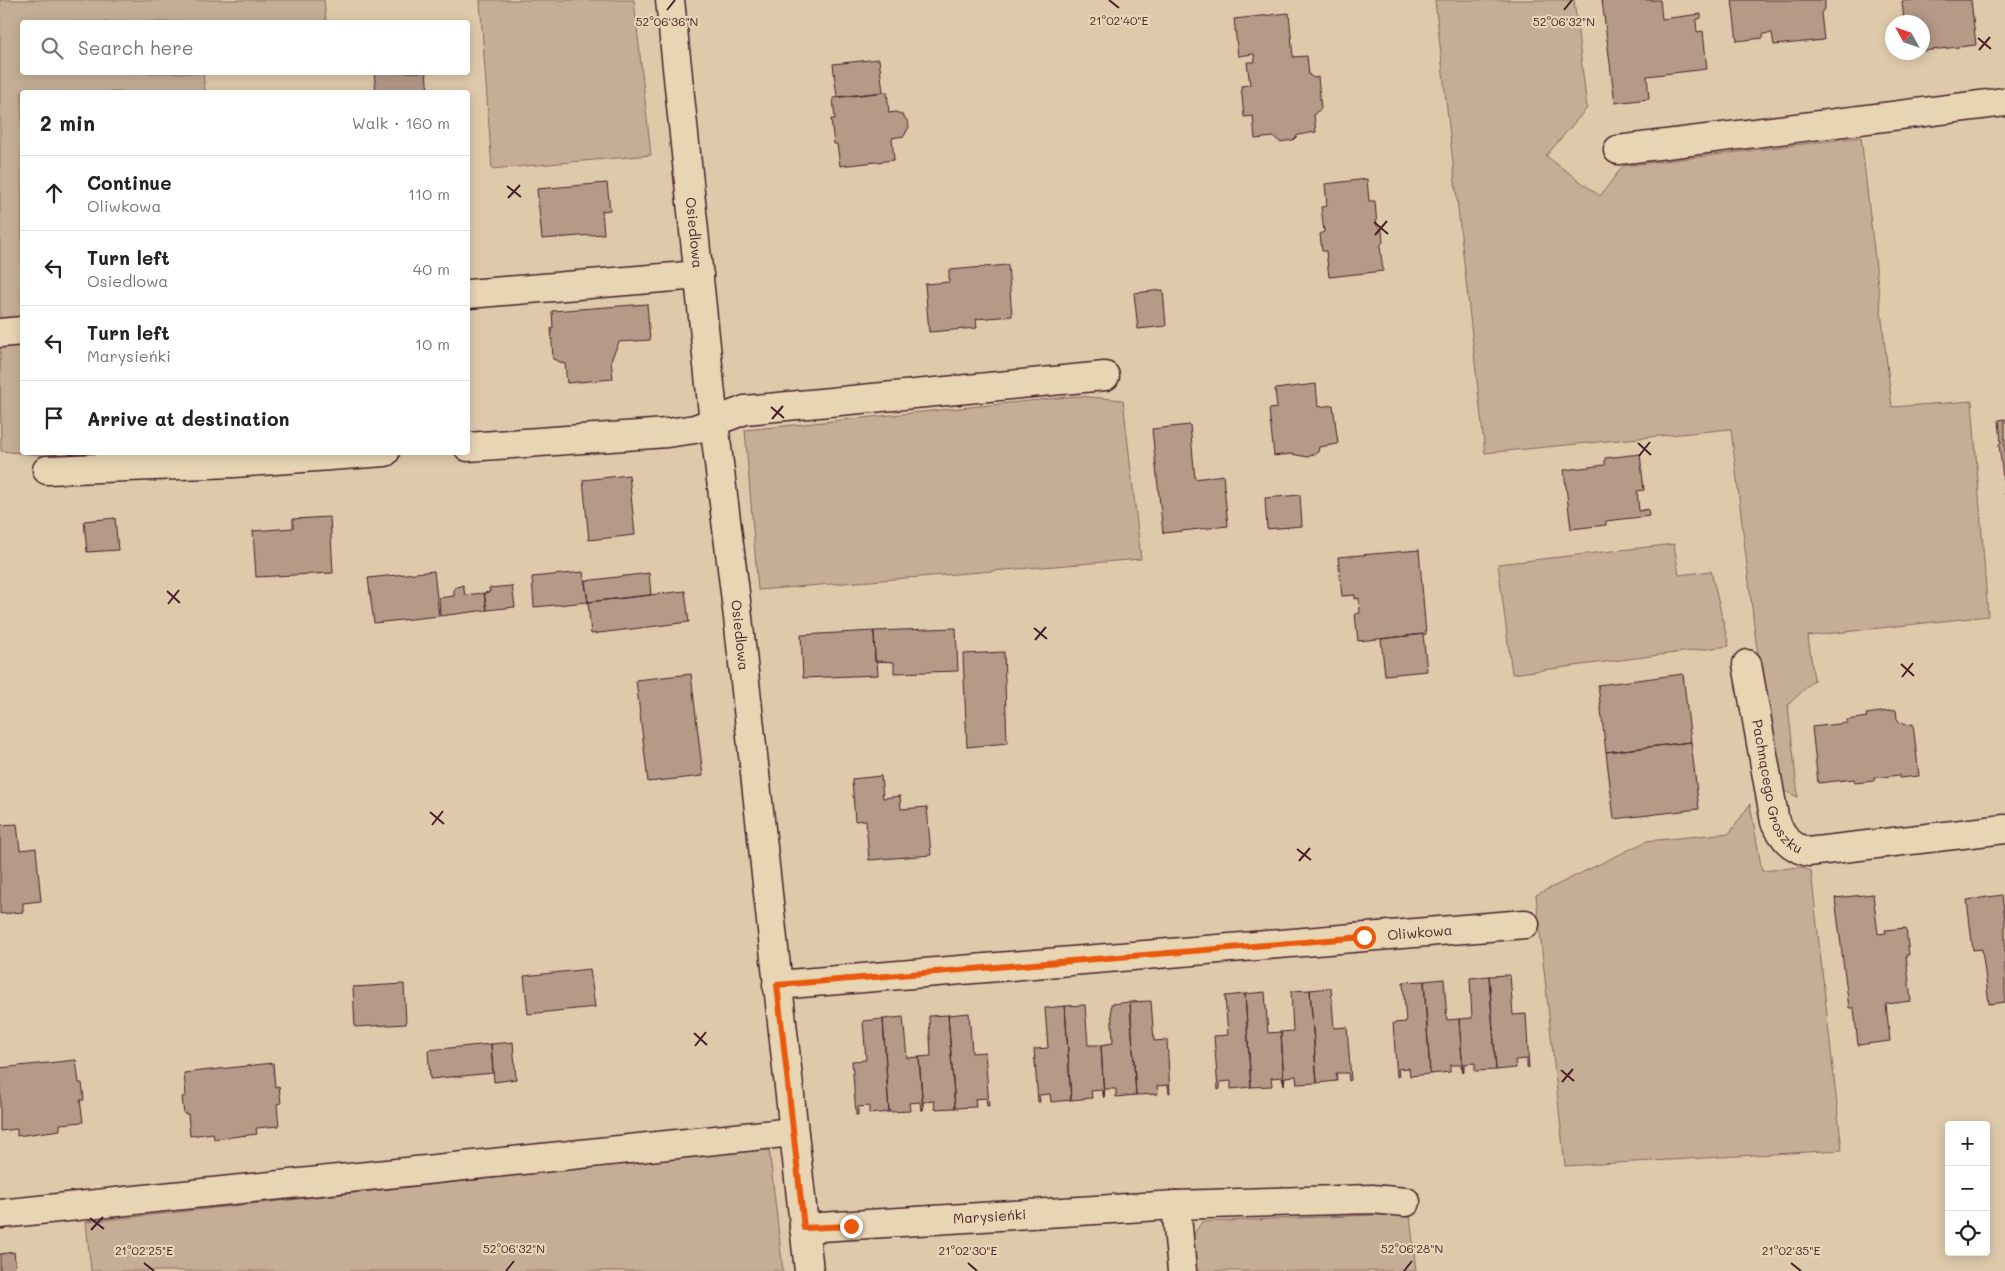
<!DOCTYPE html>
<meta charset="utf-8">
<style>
:root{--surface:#fff;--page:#f2f2f2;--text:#222;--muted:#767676;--line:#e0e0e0}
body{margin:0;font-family:Mali,sans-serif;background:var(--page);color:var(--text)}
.controls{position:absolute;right:15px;bottom:15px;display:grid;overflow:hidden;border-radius:5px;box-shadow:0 2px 12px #0003}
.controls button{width:45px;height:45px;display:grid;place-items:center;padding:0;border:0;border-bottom:1px solid var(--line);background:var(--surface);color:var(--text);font:25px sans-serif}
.compass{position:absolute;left:1885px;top:15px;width:45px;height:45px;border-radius:50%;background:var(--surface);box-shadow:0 2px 12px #0003;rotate:310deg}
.stop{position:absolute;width:15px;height:15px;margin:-11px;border:4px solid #ea580c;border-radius:50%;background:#fff}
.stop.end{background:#ea580c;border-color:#fff;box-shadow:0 1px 5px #0008}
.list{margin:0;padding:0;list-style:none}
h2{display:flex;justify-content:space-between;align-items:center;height:65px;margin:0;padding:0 20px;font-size:21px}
h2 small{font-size:16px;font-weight:400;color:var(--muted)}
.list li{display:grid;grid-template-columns:32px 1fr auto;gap:15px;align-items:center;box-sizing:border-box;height:75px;padding:0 20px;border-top:1px solid var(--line)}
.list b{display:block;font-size:19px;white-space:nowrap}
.list p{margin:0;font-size:16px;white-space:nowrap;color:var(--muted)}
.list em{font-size:16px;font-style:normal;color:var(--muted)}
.icon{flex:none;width:28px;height:28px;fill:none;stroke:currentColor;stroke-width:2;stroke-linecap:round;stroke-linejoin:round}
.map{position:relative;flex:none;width:2005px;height:1271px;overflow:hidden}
.search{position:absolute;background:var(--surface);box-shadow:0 2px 12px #0003;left:20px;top:20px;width:450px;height:55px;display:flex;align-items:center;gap:12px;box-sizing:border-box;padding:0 18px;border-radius:5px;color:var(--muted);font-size:19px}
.panel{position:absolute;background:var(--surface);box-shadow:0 2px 12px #0003;left:20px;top:90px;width:450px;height:365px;border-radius:5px}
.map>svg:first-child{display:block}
.green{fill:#c5ae95;stroke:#886660}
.building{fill:#b49a87;stroke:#4a1f2b}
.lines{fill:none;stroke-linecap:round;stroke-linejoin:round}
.minor-casing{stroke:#4a1f2b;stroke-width:31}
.minor{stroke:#e7d5b3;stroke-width:28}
.route{stroke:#ea580c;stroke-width:6}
.ticks{fill:none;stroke:#4a1f2b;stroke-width:2}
.labels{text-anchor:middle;stroke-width:4.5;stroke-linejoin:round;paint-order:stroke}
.street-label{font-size:14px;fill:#4a1f2b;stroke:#e7d5b3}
.ticks-label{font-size:12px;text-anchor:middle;fill:#4a1f2b;stroke:#e7d5b3;stroke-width:4.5;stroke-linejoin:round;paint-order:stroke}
</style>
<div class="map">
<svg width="2005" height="1271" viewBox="0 0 2005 1271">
<rect width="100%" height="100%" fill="#decaab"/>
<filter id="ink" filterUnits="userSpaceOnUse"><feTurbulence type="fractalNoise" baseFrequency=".02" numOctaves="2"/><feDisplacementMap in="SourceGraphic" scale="10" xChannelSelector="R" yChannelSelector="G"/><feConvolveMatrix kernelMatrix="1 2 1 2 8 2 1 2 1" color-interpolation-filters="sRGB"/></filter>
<g filter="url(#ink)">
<path class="green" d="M0 0H324L326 22H22V72L203 73 205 92H22V322L0 324Z
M480 0H634L651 155 492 169Z
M1435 0H1574L1587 108 1546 156 1600 196 1623 166 1861 137 1892 407 1972 401 1988 616 1808 636 1814 680 1788 705 1798 797 1784 791 1756 642 1731 429 1485 453Z
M22 341V452L166 453 59 457 1 451 0 343Z
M1078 396 1123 400 1141 559 758 590 745 430Z
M1674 544 1679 575 1711 571 1729 646 1512 674 1498 564Z
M1750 804 1762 871 1800 867 1811 871 1842 1150 1565 1166 1536 895 1647 841 1730 833Z
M769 1148 783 1271H91L86 1222Z
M1398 1214 1410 1215 1416 1271H1196C1192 1249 1187 1241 1202 1222Z"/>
<path class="building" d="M1602 0H1660L1662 19 1701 14V18L1696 20 1697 32 1703 31 1707 69 1647 76 1649 99 1615 103Z
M1732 0H1825V8L1821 13 1824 40 1774 45 1772 33 1763 34V38L1737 41Z
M1916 0H1971L1976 45 1922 51V22H1904L1902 1Z
M1289 13 1293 57 1307 56 1309 75 1314 78 1318 77 1321 109 1314 114 1316 132 1298 135 1293 140 1280 142 1274 137 1255 139 1253 116 1244 117 1241 86 1250 85 1247 62H1255L1254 54 1238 56 1234 19Z
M879 59 883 92 837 97 833 64Z
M374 72H426L428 92H376Z
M887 92 889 113 896 112 903 115 908 122 909 127 904 136 892 138 894 160 840 166 837 144H834L831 119H835L833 98Z
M1367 179 1369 201H1375L1377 226 1382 230 1383 242 1380 246 1383 271 1329 277 1326 251H1322L1320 234 1324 232 1321 207 1327 206 1325 184Z
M607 183 610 210 602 211 604 234 542 239 537 189Z
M1008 265 1012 316 976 319 977 328 929 332 925 284 949 282V270Z
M1163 290 1166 326 1138 329 1134 293Z
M647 304 650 340 619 342 611 360 613 379 567 383 565 364 553 359 551 328H553L552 311Z
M1316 384 1318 407 1333 405 1338 444 1319 447 1318 452 1308 457 1291 454 1274 456 1269 409 1277 408 1275 389Z
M2005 419V495L1999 444 2001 443 1999 420Z
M1190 425 1195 479 1223 475 1228 526 1163 533 1152 429Z
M1640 454 1644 490 1637 491 1639 511 1648 509 1649 516 1606 521V525L1571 529 1564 470 1605 465V458Z
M629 475 635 535 589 540 583 480Z
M1300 495 1302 526 1267 529 1265 498Z
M330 517 333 573 256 577 253 531 293 528V519Z
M115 518 118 550 87 552 84 521Z
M1419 550 1426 634 1358 641 1355 614 1360 613 1359 598 1355 599V595L1342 596 1338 557Z
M434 571 439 616 374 623 368 578Z
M583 572 588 602 534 607 532 577Z
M649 573 651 595 588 602 585 581Z
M463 585 465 595 484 593 487 610 440 616 439 598 454 596V588Z
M512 586 515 607 487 610 484 593 490 592 489 588Z
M685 591 689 622 591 634 588 602Z
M956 628 958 671 894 673V662L875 661 874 631Z
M874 631 875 661H877L878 675 803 678 801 635Z
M1423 634 1427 671 1385 675 1381 639Z
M1004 652 1007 743 967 747 963 654Z
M691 674 703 776 648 782 636 680Z
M1683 674 1691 742 1606 752 1598 685Z
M1896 710 1897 719 1901 723 1907 725 1913 724 1919 776 1899 778V775L1874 778V781L1855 783 1854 779 1818 783 1812 727 1847 723V720L1867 717 1866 714Z
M1691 742 1699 809 1614 819 1606 752Z
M881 776 883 798 900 796 901 809 927 807 931 855 869 860 866 820 855 821 852 779Z
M17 824 20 850 36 848 41 901 23 903V912L0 914V825Z
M1873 894 1878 934 1886 933 1885 930 1906 928 1909 955H1906L1911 1001 1886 1004 1890 1041 1858 1045 1854 1008H1849L1835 898Z
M2002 895 2005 920V1002L1989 1004 1982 949 1973 950 1967 900Z
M590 969 595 1007 528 1014 524 976Z
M1510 975 1513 1015 1526 1014 1529 1068 1527 1067V1059L1515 1060 1516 1068 1496 1070 1489 976Z
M1489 976 1496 1070 1475 1071V1063L1464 1064V1072H1463L1459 1019 1472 1018 1470 978Z
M1444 979 1447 1020 1459 1019 1463 1072 1461 1065H1450V1072L1430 1074 1424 981Z
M1424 981 1430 1074 1410 1076 1409 1068 1398 1069 1399 1076 1397 1077 1393 1023 1406 1022 1403 982Z
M404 984 406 1024 355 1027 353 987Z
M1331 988 1334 1028 1347 1027 1351 1080 1349 1081 1348 1073H1336L1337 1081 1317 1083 1310 990Z
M1310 990 1317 1083 1297 1084 1296 1076 1285 1077 1284 1085 1281 1032 1293 1031 1291 991Z
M1265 992 1268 1033 1281 1032 1284 1085 1282 1077 1271 1078 1272 1086 1251 1087 1245 994Z
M1245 994 1251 1087 1231 1089V1081L1220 1082V1089L1218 1090 1214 1036 1228 1035 1225 996Z
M1151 1001 1154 1041 1167 1040 1170 1093H1169L1168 1085 1157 1086 1158 1094 1136 1095 1130 1002Z
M1130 1002 1136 1095 1116 1097V1089H1105L1104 1098 1101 1045 1113 1043 1111 1004Z
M1085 1005 1088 1045H1101L1104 1098 1102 1090 1091 1091 1092 1098 1071 1100 1065 1006Z
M1065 1006 1071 1100 1051 1102 1050 1094 1039 1095 1040 1102H1038L1034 1049 1048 1048 1045 1008Z
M969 1013 972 1053 985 1052 989 1106H987L986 1098 975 1099 976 1107 955 1108 948 1015Z
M948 1015 955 1108 935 1109 934 1101 923 1102V1110L919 1057 931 1056 929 1016Z
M903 1017 907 1058 919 1057 923 1110H921L920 1102 909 1103 910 1111 889 1112 883 1019Z
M883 1019 889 1112 869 1114V1106L858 1107V1115H856L852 1061 866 1060 863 1021Z
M513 1042 516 1079 494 1082 491 1044Z
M491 1044 493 1073 430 1079 428 1050Z
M76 1060 79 1083H82L84 1100H80L83 1122 60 1124V1130L17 1136V1129L0 1131V1068Z
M273 1063 275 1087 279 1086 281 1103 277 1104 279 1126 256 1128 257 1134 214 1139 213 1133 190 1136 188 1114H184L182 1097 186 1096 184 1073Z
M14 1252 16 1271H0V1254Z"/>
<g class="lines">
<defs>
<g id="minor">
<path id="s1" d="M670 0 714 423 738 617 809 1271"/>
<path d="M1618 150 2005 102"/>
<path d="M468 294 699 275"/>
<path d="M0 333 22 331"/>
<path d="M468 447 667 433 695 429 745 410 1105 376"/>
<path d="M47 470 234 463 385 452"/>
<path id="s2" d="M1747 664 1775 822C1785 839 1789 846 1808 852L2005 829"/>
<path id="s3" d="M777 985 1525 924"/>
<path d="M1176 1205 1182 1271"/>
<path d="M0 1214 793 1132"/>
<path id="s4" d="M804 1228 1176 1205 1372 1199 1406 1202"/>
</g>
</defs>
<use href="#minor" class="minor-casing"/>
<use href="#minor" class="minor"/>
</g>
</g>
<g class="lines" filter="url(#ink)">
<path class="route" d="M851 1226 804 1228 777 985 1364 937"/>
</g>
<path class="ticks" d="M1109 0 1119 8M667 10 675 0M1564 10 1572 0M1978 38 1991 49M1979 50 1990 37M507 186 521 197M508 198 520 185M1374 222 1388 234M1375 235 1387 221M771 407 784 418M772 419 783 406M1638 443 1651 455M1639 456 1650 442M167 591 180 603M168 604 179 590M1034 628 1047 639M1035 640 1046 627M1901 664 1914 676M1902 677 1913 663M430 812 444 824M432 825 443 811M1297 849 1311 860M1299 861 1310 848M694 1033 707 1045M695 1046 706 1032M1561 1070 1574 1081M1562 1082 1573 1069M90 1218 104 1229M91 1230 103 1217M144 1263 154 1271M968 1263 977 1271M1791 1263 1801 1271M506 1271 514 1261M1404 1271 1412 1261"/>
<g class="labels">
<g class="street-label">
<text dy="5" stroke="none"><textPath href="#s1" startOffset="234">Osiedlowa</textPath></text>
<text dy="5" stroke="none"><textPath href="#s1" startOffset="639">Osiedlowa</textPath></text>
<text dy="5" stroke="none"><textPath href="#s2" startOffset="128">Pachnącego Groszku</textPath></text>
<text dy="5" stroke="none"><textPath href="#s3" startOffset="645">Oliwkowa</textPath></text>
<text dy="5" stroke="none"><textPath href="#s4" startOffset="186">Marysieńki</textPath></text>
</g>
</g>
<g class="ticks-label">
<text x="1119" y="25">21°02'40"E</text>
<text x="667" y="26">52°06'36"N</text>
<text x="1564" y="26">52°06'32"N</text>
<text x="514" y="1253">52°06'32"N</text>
<text x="1412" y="1253">52°06'28"N</text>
<text x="144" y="1255">21°02'25"E</text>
<text x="968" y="1255">21°02'30"E</text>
<text x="1791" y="1255">21°02'35"E</text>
</g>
</svg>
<div class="controls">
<button>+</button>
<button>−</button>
<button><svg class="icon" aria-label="locate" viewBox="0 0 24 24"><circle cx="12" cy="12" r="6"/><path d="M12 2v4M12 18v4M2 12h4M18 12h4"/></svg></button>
</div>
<svg class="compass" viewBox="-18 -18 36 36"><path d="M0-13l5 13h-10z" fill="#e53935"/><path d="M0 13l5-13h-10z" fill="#767676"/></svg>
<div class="stop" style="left:1364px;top:937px"></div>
<div class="stop end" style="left:851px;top:1226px"></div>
<div class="search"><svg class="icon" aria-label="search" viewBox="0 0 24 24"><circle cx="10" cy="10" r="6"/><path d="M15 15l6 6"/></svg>Search here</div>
<section class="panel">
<h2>2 min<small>Walk · 160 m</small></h2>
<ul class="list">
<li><svg class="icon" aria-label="ahead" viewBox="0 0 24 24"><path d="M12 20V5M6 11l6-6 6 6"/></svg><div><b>Continue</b><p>Oliwkowa</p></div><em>110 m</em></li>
<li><svg class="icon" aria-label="left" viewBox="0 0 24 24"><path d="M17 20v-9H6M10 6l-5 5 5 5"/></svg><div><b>Turn left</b><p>Osiedlowa</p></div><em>40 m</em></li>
<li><svg class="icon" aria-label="left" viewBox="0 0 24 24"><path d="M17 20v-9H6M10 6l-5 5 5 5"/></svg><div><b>Turn left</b><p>Marysieńki</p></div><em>10 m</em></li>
<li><svg class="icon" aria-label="arrive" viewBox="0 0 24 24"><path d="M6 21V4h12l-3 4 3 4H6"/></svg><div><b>Arrive at destination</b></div></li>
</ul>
</section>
</div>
